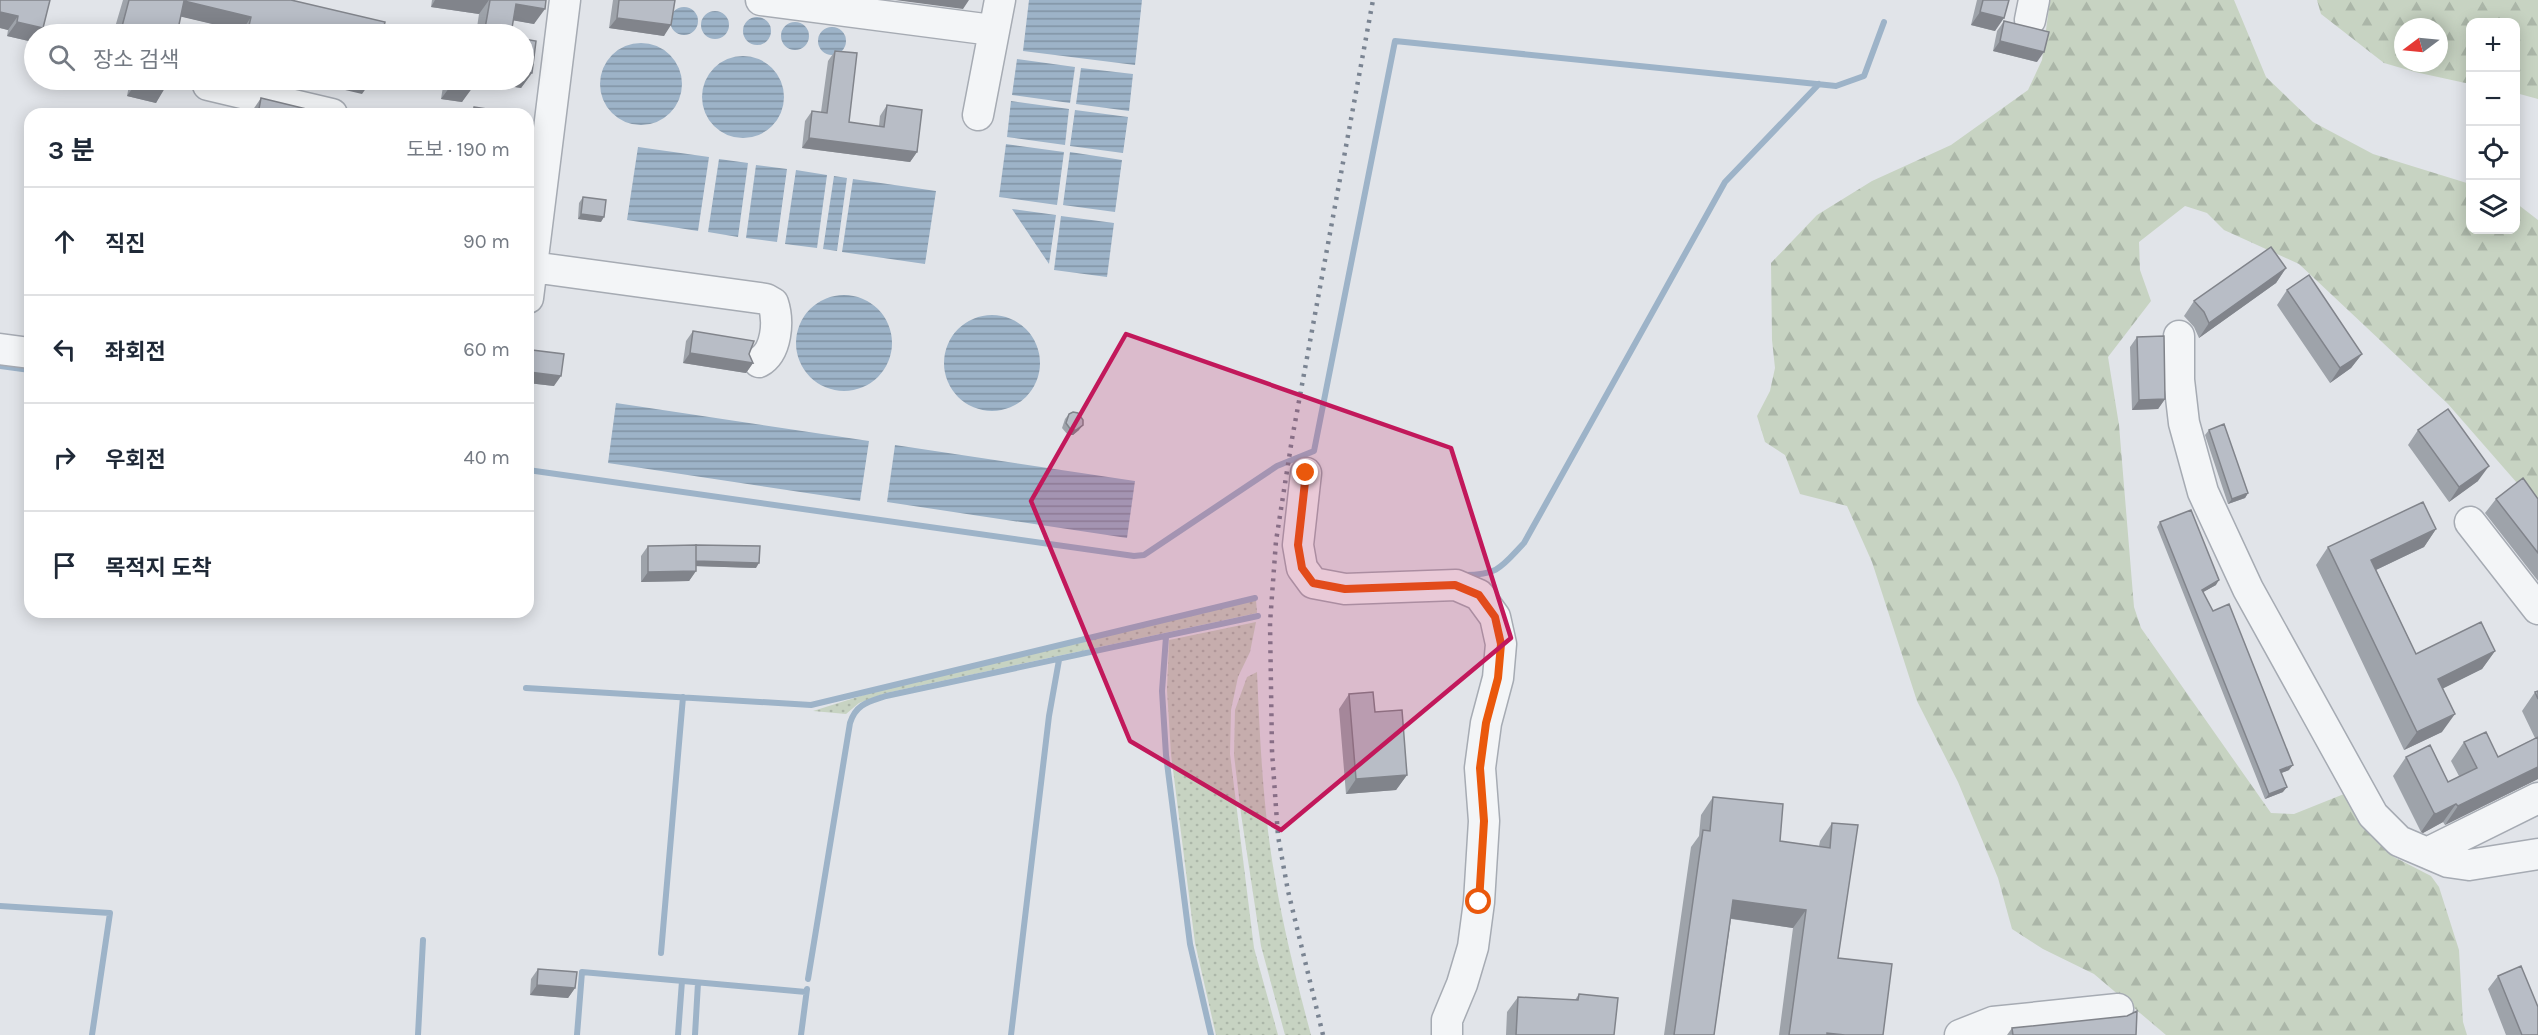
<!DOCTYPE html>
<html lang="ko">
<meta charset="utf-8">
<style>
:root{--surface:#fff;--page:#f2f2f3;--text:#1f2937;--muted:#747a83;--line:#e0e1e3}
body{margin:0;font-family:Karla,"Noto Sans KR",sans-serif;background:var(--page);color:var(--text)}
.controls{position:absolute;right:18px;top:18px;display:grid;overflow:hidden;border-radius:12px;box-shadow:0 3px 15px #0003}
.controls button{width:54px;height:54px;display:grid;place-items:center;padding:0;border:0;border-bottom:2px solid var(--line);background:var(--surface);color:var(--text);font:30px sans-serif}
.compass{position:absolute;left:2394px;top:18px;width:54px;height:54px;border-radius:50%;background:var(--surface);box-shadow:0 3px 15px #0003;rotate:254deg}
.stop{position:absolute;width:18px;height:18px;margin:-14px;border:4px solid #ea580c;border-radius:50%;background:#fff}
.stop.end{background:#ea580c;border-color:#fff;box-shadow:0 2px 6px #0008}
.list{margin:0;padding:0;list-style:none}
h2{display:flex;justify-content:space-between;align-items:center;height:78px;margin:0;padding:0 24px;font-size:26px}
h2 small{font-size:20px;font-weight:400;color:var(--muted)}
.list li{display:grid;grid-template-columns:39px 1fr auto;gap:18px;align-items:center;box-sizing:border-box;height:108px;padding:0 24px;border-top:2px solid var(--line)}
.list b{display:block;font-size:22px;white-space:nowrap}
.list em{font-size:20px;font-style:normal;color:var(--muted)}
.icon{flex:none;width:33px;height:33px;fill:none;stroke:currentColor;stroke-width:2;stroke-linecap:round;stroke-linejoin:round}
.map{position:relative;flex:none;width:2538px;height:1035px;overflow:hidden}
.search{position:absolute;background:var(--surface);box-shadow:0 3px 15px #0003;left:24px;top:24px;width:510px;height:66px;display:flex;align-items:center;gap:15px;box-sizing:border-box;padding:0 21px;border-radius:33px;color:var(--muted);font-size:22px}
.panel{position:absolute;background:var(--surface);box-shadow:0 3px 15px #0003;left:24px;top:108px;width:510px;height:510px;border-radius:18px}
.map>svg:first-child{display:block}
.grass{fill:url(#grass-dots)}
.forest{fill:url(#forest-firs);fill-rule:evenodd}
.water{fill:url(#water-rules)}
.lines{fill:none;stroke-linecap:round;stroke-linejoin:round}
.stream{stroke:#9db3c8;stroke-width:6}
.minor-casing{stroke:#a6abb3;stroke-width:33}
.minor{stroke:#f3f5f7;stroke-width:30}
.rail{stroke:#7a8492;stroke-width:4.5;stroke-dasharray:3 6;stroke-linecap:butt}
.wall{fill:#9ea3aa}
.shaded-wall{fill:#81848b}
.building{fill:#b8bdc6;stroke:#81848b;stroke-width:1.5}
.route{stroke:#ea580c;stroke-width:8}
.marked{fill:#c2185b;fill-opacity:0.2;stroke:#c2185b;stroke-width:4.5;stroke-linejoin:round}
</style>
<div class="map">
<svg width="2538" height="1035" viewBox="0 0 2538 1035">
<defs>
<pattern id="grass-dots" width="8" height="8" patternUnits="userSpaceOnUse" patternTransform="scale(1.5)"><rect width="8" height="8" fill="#c7d3c2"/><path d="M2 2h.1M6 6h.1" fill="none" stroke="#abb6a8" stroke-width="1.8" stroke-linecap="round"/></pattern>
<pattern id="forest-firs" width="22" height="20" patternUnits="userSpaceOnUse" patternTransform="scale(1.5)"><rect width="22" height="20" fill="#c7d3c2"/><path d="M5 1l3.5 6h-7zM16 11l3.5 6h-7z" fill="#abb6a8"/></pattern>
<pattern id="water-rules" width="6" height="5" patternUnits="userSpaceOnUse" patternTransform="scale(1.5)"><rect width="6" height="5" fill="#9db3c8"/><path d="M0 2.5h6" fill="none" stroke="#8092a4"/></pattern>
</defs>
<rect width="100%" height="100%" fill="#e1e4e9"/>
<path class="grass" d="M1256 600 1257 613 886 693 859 703 846 714 813 711 886 688Z
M1256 622 1250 652 1238 677 1231 710 1230 754 1254 948 1278 1035H1216L1195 943 1171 754 1167 690 1169 640Z
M1257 672C1260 741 1263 811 1275 878 1284 931 1297 983 1311 1035H1285L1261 946 1241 814 1234 755 1235 710 1247 677Z"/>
<path class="forest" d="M2050 0H2234L2266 77 2313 122 2373 154 2470 184V230H2516V203L2538 220V507L2448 404 2299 264 2224 230 2207 213 2185 206 2139 242 2140 270 2151 301 2108 357 2119 425 2134 607 2141 628 2271 813 2294 814 2344 794 2378 840 2394 857 2431 876 2439 887 2459 950 2463 1022 2467 1035H2166L2094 974 2043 949 2012 929 1998 878 1958 782 1917 701 1872 562 1847 506 1800 494 1785 455 1765 442 1757 416 1770 391 1775 368 1772 340 1771 263 1817 215 1872 181 1951 145 2028 90 2042 60Z
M2317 0H2538V99L2516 93V22H2470V84L2415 72 2384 63 2321 14ZM2403 27H2439V63H2403Z"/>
<path class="water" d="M1029 0H1142L1135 65 1023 51Z
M670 21a14 14 0 1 1 28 0a14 14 0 1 1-28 0Z
M701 25a14 14 0 1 1 28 0a14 14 0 1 1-28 0Z
M743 31a14 14 0 1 1 28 0a14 14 0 1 1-28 0Z
M781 36a14 14 0 1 1 28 0a14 14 0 1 1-28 0Z
M818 41a14 14 0 1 1 28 0a14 14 0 1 1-28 0Z
M600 84a41 41 0 1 1 82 0a41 41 0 1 1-82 0Z
M702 97a41 41 0 1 1 82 0a41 41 0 1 1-82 0Z
M1017 59 1075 67 1070 103 1012 95Z
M1081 68 1133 74 1129 111 1076 104Z
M1011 101 1069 109 1065 145 1007 137Z
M1075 110 1128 117 1123 153 1070 146Z
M1006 144 1064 152 1057 205 999 197Z
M638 147 709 157 698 231 627 220Z
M1070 152 1122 160 1115 212 1063 205Z
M719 159 748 163 738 237 708 232Z
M756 165 787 169 777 242 746 238Z
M796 170 827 175 817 248 785 244Z
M834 176 847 178 837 251 823 249Z
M853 179 936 191 925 264 842 252Z
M1012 209 1056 215 1049 264Z
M1061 216 1114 223 1107 277 1054 270Z
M796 343a48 48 0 1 1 96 0a48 48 0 1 1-96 0Z
M944 363a48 48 0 1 1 96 0a48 48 0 1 1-96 0Z
M616 403 869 441 860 501 608 463Z
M895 445 1135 481 1127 538 887 502Z"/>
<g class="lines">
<path class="stream" d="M0 366 30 370
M528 470 1134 556 1144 555 1277 466 1314 451 1395 41 1836 86 1864 76 1884 22
M1465 575C1499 575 1502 566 1524 543L1725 182 1819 84
M1166 637 1162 691 1166 755 1190 944 1211 1035
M526 688 811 705 1255 598
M0 906 110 913 92 1035
M661 953 683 697
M808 979 850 723C856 704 868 702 886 696L1258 616
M418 1035 423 940
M577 1035 582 972 806 992
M678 1035 682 981
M695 1035 698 983
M801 1035 807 989
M1011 1035 1049 716 1059 660"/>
<defs>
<path id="minor" d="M761 0 992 30
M2030 20 2034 0
M208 85 332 114
M978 115 1000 0
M532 267 766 299 773 303C779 321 777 352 759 362
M528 298 565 0
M2179 336V380L2184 423 2203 492 2248 589 2373 815 2399 841 2448 862 2469 865 2538 854
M0 349 30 353
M1306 473 1298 545 1302 568 1313 583 1345 589 1456 585 1479 595 1495 617 1501 644 1498 678 1486 723 1480 768 1484 821 1479 902 1473 947 1462 984 1447 1020V1035
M2470 522 2538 609
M2427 853 2538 798
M1960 1035 1993 1022 2118 1009"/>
</defs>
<use href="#minor" class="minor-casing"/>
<use href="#minor" class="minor"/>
<path class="rail" d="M1323 1035 1288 891 1278 836 1272 751 1270 623 1276 541 1292 439 1373 0"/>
</g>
<path class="wall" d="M0 0 38 34 33 42 7 36 8 30 0 28Z
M123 0H291L382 34H241L242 31 180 16 177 34H113Z
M432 0H546L534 24 513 20 511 34H476L479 14 431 7Z
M613 0H675L664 36 609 28Z
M1977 0H2009L1995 31 1971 25Z
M2004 21 2037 62 1993 51 1997 31Z
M835 51 849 122 879 126 880 116 887 105 917 152 910 162 802 148 805 121 812 111 821 112 828 61Z
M532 73 521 88 474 80 462 102 441 99 444 80H524Z
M130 80H167L156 103 127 96Z
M261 98 327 114H250Z
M583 197 601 222 578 219 579 203Z
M2286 268 2276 283 2199 338 2194 327 2184 316 2194 301Z
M2287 290 2362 354 2351 368 2330 383 2277 305Z
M693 331 749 354 753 363 746 373 683 363 686 341Z
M2137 337 2165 399 2158 409 2132 410 2130 347Z
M532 350 554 386 528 383V356Z
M1069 414 1079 430 1073 435H1068L1062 428 1065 419Z
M2209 430 2248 493 2245 498 2228 504 2205 435Z
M2418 430 2478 481 2449 502 2408 445Z
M2496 499H2538V581L2485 513Z
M2160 522 2216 585 2203 592 2289 770 2281 773 2283 792 2265 799 2157 527Z
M2436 529 2424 547 2376 570 2416 654 2495 651 2482 669 2443 688 2442 732 2404 750 2316 565 2328 547Z
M648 546 756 568 696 566V571L689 581 641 582V556Z
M2538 691V779L2445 825 2443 822 2423 833 2421 832 2393 776 2406 757 2448 782 2459 776 2451 761 2464 742 2498 757 2535 738 2522 711 2535 692Z
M1349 694 1375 712 1407 775 1396 790 1346 794 1339 709Z
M1713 797 1780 841 1819 846 1820 841 1832 823 1838 958 1883 1035H1779L1793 928 1731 919 1714 1035H1664L1691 847 1699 836 1701 815Z
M538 969 575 988 568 998 530 995 531 979Z
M2498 976 2538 1035H2506L2488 989Z
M1579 994 1614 1035H1506L1507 1012 1518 997 1575 1000Z
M2012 1028 2136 1035H2007Z"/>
<path class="shaded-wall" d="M435 0H489L479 14 431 7Z
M895 0H969L963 9Z
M184 1 251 17 242 31 174 15Z
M516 4 545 9 534 24 505 19Z
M0 12 18 16 8 30 0 28Z
M1980 12 2004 18 1995 31 1971 25Z
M617 18 671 25 664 36 609 28Z
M17 22 43 28 38 34H34V40L33 42 7 36Z
M2000 41 2044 52 2037 62 1993 51Z
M524 72 532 73 521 88 468 80H524Z
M303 80H372L362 94Z
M137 82 165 88 156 103 127 96Z
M452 84 473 87 462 102 441 99Z
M809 138 917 152 910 162 802 148Z
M581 214 604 217 601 222 578 219Z
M2286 268 2276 283 2199 338 2209 323Z
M690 353 753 363 746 373 683 363Z
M2362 354 2351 368 2330 383 2340 368Z
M529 372 561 376 554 386 528 383V374Z
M2165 399 2158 409 2132 410 2139 400Z
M1083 425 1079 430 1073 435H1068L1071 430Z
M2489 466 2478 481 2449 502 2459 487Z
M2248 493 2245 498 2228 504 2232 499Z
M2436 529 2424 547 2359 578 2371 560Z
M696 561 759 563 756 568 693 566Z
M696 571 689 581 641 582 648 572Z
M2219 580 2216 585 2198 595 2202 590Z
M2495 651 2482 669 2426 697 2438 679Z
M2455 714 2442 732 2404 750 2417 732Z
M2293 765 2289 770 2276 775 2280 770Z
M2538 767V779L2445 825 2458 806Z
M1407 775 1396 790 1346 794 1356 779Z
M2287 787 2283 792 2265 799 2269 794Z
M2456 804 2443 822 2423 833 2421 832 2434 813Z
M1733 900 1806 910 1793 928 1721 917Z
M537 985 575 988 568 998 530 995Z
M1827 1033 1845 1035H1826Z"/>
<path class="building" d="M0 0H50L43 28 17 22 18 16 0 12Z
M129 0H291L385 22 382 34H247L251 17 184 1 177 34H120Z
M490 0H546L545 9 516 4 511 34H484Z
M619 0H675L671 25 617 18Z
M1983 0H2009L2004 18 1980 12Z
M2004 21 2049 32 2044 52 2000 41Z
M524 39 536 41 532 73 524 72Z
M835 51 857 53 849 122 884 127 887 105 922 110 917 152 809 138 812 111 827 113Z
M137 80H167L165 88 137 82Z
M452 80H474L473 87 452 84Z
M261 98 327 114H258Z
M474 107 507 112 506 114H473Z
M583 197 606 200 604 217 581 214Z
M2271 247 2286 268 2209 323 2204 312 2194 301Z
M2309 275 2362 354 2340 368 2287 290Z
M693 331 754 341 749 354 753 363 690 353Z
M2164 336 2165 399 2139 400 2137 337Z
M532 350 564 354 561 376 529 372Z
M2448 409 2489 466 2459 487 2418 430Z
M1073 412 1078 413 1083 420V425L1076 430H1071L1066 423 1069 414Z
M2224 424 2248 493 2232 499 2209 430Z
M2523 478 2538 499V553L2496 499Z
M2423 502 2436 529 2371 560 2416 654 2481 622 2495 651 2438 679 2455 714 2417 732 2328 547Z
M2191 510 2219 580 2202 590 2213 611 2229 604 2293 765 2280 770 2287 787 2269 794 2160 522Z
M696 545 760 546 759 563 696 561Z
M696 545V571L648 572V546Z
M2538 691V699L2535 692Z
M1373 692 1375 712 1402 710 1407 775 1356 779 1349 694Z
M2486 732 2498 757 2538 737V767L2458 806 2456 804 2436 814 2434 813 2406 757 2430 745 2448 782 2477 768 2464 742Z
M1713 797 1783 804 1780 841 1830 848 1832 823 1858 825 1838 958 1892 964 1883 1035H1845L1827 1033V1035H1789L1806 910 1733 900 1714 1035H1674L1703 830 1710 831Z
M2521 966 2538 1007V1035H2522L2498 976Z
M538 969 577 972 575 988 537 985Z
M1579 994 1618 998 1614 1035H1516L1518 997 1578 1000Z
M2137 1011 2136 1035H2013L2012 1028 2127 1016Z"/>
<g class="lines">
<path class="route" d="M1306 473 1298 545 1302 568 1313 583 1345 589 1455 585 1479 595 1495 617 1501 644 1498 678 1486 723 1480 768 1484 821 1479 902"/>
</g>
<path class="marked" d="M1126 334 1451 448 1511 638 1281 830 1130 741 1031 501Z"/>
</svg>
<div class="controls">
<button>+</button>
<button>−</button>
<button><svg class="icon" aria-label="locate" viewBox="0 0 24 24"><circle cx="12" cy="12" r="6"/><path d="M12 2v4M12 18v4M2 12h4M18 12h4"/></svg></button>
<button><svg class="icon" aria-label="layers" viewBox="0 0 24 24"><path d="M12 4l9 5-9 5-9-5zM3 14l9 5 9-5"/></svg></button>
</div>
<svg class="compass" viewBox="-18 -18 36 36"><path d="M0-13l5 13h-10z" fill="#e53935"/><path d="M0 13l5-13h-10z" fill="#747a83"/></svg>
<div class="stop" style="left:1479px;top:902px"></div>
<div class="stop end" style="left:1306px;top:473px"></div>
<div class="search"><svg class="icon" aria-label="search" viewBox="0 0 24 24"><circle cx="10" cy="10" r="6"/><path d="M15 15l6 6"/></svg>장소 검색</div>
<section class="panel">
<h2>3 분<small>도보 · 190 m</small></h2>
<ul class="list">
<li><svg class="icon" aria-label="ahead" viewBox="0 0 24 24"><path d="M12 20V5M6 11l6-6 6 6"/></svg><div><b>직진</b></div><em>90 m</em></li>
<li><svg class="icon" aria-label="left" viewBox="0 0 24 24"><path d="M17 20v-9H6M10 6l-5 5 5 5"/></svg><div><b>좌회전</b></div><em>60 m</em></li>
<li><svg class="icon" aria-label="right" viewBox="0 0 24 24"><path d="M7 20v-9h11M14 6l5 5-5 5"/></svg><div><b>우회전</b></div><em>40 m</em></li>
<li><svg class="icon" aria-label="arrive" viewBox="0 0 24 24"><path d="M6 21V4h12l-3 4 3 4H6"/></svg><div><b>목적지 도착</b></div></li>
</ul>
</section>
</div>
